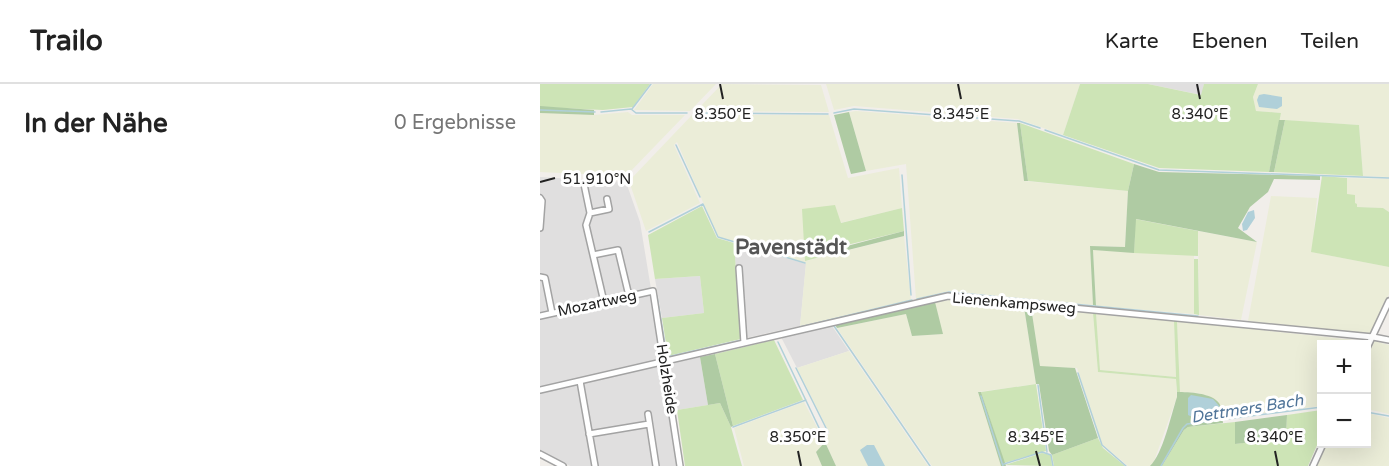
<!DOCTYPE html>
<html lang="de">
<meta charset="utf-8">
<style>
:root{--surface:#fff;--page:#f6f6f6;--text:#222;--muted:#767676;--line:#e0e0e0}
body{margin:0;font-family:"Varela Round",sans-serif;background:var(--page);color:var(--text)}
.controls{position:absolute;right:18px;bottom:18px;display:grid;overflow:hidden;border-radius:0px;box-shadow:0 6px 24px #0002}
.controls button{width:54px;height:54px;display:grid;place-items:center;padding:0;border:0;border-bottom:2px solid var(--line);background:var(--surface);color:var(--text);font:30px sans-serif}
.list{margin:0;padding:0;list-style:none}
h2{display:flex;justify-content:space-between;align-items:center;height:78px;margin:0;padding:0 24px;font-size:26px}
h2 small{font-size:20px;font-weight:400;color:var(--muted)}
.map{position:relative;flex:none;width:849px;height:382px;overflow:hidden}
header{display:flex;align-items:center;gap:36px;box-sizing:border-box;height:84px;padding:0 30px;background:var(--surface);border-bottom:2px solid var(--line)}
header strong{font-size:28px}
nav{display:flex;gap:33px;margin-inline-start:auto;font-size:21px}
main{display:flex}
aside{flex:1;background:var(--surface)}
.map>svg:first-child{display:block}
.residential{fill:#e0dfdf}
.farmland{fill:#ebedd8}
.grass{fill:#cde4b6}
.forest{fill:#afcba3}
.water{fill:#b0d0d9}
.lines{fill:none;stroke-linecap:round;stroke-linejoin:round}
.stream{stroke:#b0d0d9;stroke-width:1.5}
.street-casing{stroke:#a3a3a3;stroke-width:8}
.street{stroke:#fff;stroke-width:5}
.ticks{fill:none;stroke:#222;stroke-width:2}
.labels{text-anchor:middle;stroke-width:6;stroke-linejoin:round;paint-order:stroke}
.street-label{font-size:15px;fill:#222;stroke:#fff}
.water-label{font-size:16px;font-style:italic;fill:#517599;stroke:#fff}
.district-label{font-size:21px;font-weight:bold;fill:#555;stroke:#fff}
.ticks-label{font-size:15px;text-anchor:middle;fill:#222;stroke:#fff;stroke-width:6;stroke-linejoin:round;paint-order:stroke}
</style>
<header>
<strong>Trailo</strong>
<nav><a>Karte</a><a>Ebenen</a><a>Teilen</a></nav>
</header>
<main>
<aside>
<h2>In der Nähe<small>0 Ergebnisse</small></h2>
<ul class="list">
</ul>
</aside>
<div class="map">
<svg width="849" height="382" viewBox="0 0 849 382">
<rect width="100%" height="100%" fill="#f1eeea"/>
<path class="residential" d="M608 0H664L662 11Z
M0 93 86 98 100 138 111 205 0 229Z
M194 159 266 180 260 242 201 255Z
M160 192 164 229 122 234 115 195Z
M111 211 122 275 0 303V235Z
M292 242 309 267 257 284 241 253Z
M160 273 168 321 137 326 129 280Z
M123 280 138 382H58L44 299Z
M38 300 52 382H30L0 367V309Z"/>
<path class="farmland" d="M113 0H176L150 27 94 26Z
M182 0 281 1 289 28 156 27Z
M286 0H540L523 51 478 35 314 22 294 26Z
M718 0H849V93L823 92 819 41 739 36 741 29 716 27 713 13Z
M316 27 477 39 484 97 588 107 585 163 550 162 553 221 409 207 376 215 366 80 326 87 309 28Z
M88 28 92 31H145L87 91 84 92 0 88V29L54 31Z
M152 31H289L308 94 359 84 362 124 300 139 266 177 364 152 371 216 260 242 266 179 178 153 137 58 134 61 160 119 106 147 89 97Z
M807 94 849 95V128L843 124 817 123 807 111Z
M731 112 777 114 772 168 849 183V210L831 250 708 237Z
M658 147 717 158 701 236 659 231Z
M553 166 654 171V230L556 222Z
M410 216 484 223 496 300 438 308 461 382H392L297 244 366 230 372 252 402 250 395 218Z
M491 223 553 229 558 288 636 295 637 313 613 380 610 382H588L562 360 537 284 500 283Z
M556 230 634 237 636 293 560 286Z
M637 237 825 257 823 260H782L781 322 682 334 681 323 678 317 659 309 640 308Z
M834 257 849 261V330L827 325V274Z
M309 267 388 382H296L285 358 276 368 282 382H204L194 344 264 318 282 353 290 350 257 284Z
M827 329 849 334V382H777L787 360H826Z"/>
<path class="grass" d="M0 0H110L93 23 63 26 0 23Z
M540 0H608L661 11 664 0H718L713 13 716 27 741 29 729 88 619 84 523 51Z
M745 36 819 41 823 92 734 88Z
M480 39 594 80 588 107 488 97Z
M782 92 807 94V110L815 111V119L817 120V123L843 124 849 128V183L771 168Z
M295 121 301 139 362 124 364 147 307 161 308 166 265 177 262 125Z
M162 122 177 154 194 159 201 255 128 272 122 234 164 229 160 192 115 195 108 151Z
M595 135 658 147V172L594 169Z
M654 175H658L659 231 654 230Z
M553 229H556L560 286 636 293 634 237H637L640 308H637L636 295 558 288Z
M234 256 263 316 193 342 175 270Z
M496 300 506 367 464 379 441 308Z
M180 319 191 343 202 382H145L137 326Z
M781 326V352L768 382H622L644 346 648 343 695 338V360L746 353 747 331Z
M558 354 563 364 585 382H514L512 371Z
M502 369 511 371 512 382 465 381Z"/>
<path class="forest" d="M0 22 54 26V31L0 29Z
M309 28 326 87 311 90 294 31Z
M739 36H745L734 88H729Z
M477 39H480L488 97H484Z
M594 80 619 88 780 92V96L734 95 728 108 710 123 698 144 717 158 596 135 594 169 553 166 556 222 553 221 550 162 585 163 588 107Z
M364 147V152L308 166 307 162Z
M395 218 403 250 372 252 366 230 297 244 295 241Z
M484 223H491L500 282 535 284 558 354 512 371 509 367 499 300H496Z
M175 270 193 342 191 343 180 319 168 321 160 273Z
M438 308H441L466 382H461Z
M637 308C649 308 672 309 679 319 683 325 682 333 683 339L648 343 644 346 622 382H610C623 370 631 331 637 313Z
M747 331 746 354 695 360V338Z
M285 358 296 382H282L276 368Z"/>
<path class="water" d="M724 10 742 13V22L737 25 719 23 717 16 719 11Z
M714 126 715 134 707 146 703 147 702 140 708 128Z
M651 311 673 315 680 323V327C672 334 657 336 648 331V314Z
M327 361H334L345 382H328L320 366Z"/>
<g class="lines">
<path class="stream" d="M92 25 111 0
M0 26 55 28
M61 28 91 25 96 29H147
M156 29 288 30
M294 29 314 25 479 37 500 44
M505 46 619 86 849 94
M136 61 160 113
M362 91 371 211
M109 148 163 120 178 153 265 179
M117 212 127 273 202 256
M377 215 409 208 658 232
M294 242 390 382
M260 243 372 216
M238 258 281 348
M173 269 233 255
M130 279 128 281 133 313
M256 284 288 348
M538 289 562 361 586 382
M498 301 507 368
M441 312 463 382
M826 328 849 332
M193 343 266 316
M464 380 502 368 511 371 513 382
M621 382 643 344 647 340 782 323
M770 382 782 357"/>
<defs>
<path id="street" d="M44 100 50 129
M0 114 2 117 0 144
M53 171 78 166 89 212
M199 184 204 259
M0 193 5 194 12 229
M64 218 46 141 50 129 69 125 67 115
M0 232 113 207 140 382
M826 266 849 217
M40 297 55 382
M0 306 408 212 833 253 849 256
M108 330 116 382
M49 350 109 340
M0 370 23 382
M773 382 783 360"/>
</defs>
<use href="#street" class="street-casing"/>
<use href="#street" class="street"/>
</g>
<path class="ticks" d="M180 0 183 15M418 0 421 15M657 0 660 15M0 98 15 94M258 367 261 382M496 367 500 382M735 367 738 382"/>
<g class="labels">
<g class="street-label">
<text transform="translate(57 219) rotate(-12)" y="5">Mozartweg</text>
<text transform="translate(474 219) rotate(5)" y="5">Lienenkampsweg</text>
<text transform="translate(127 295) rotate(81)" y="5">Holzheide</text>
</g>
<g class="water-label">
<text transform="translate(707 324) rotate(-9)" y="6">Dettmers Bach</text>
</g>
<g class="district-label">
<text x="251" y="170">Pavenstädt</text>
</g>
</g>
<g class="ticks-label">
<text x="183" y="35">8.350°E</text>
<text x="421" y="35">8.345°E</text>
<text x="660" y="35">8.340°E</text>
<text x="57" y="100">51.910°N</text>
<text x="258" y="358">8.350°E</text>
<text x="496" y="358">8.345°E</text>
<text x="735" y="358">8.340°E</text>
</g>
</svg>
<div class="controls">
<button>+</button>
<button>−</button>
</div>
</div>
</main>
